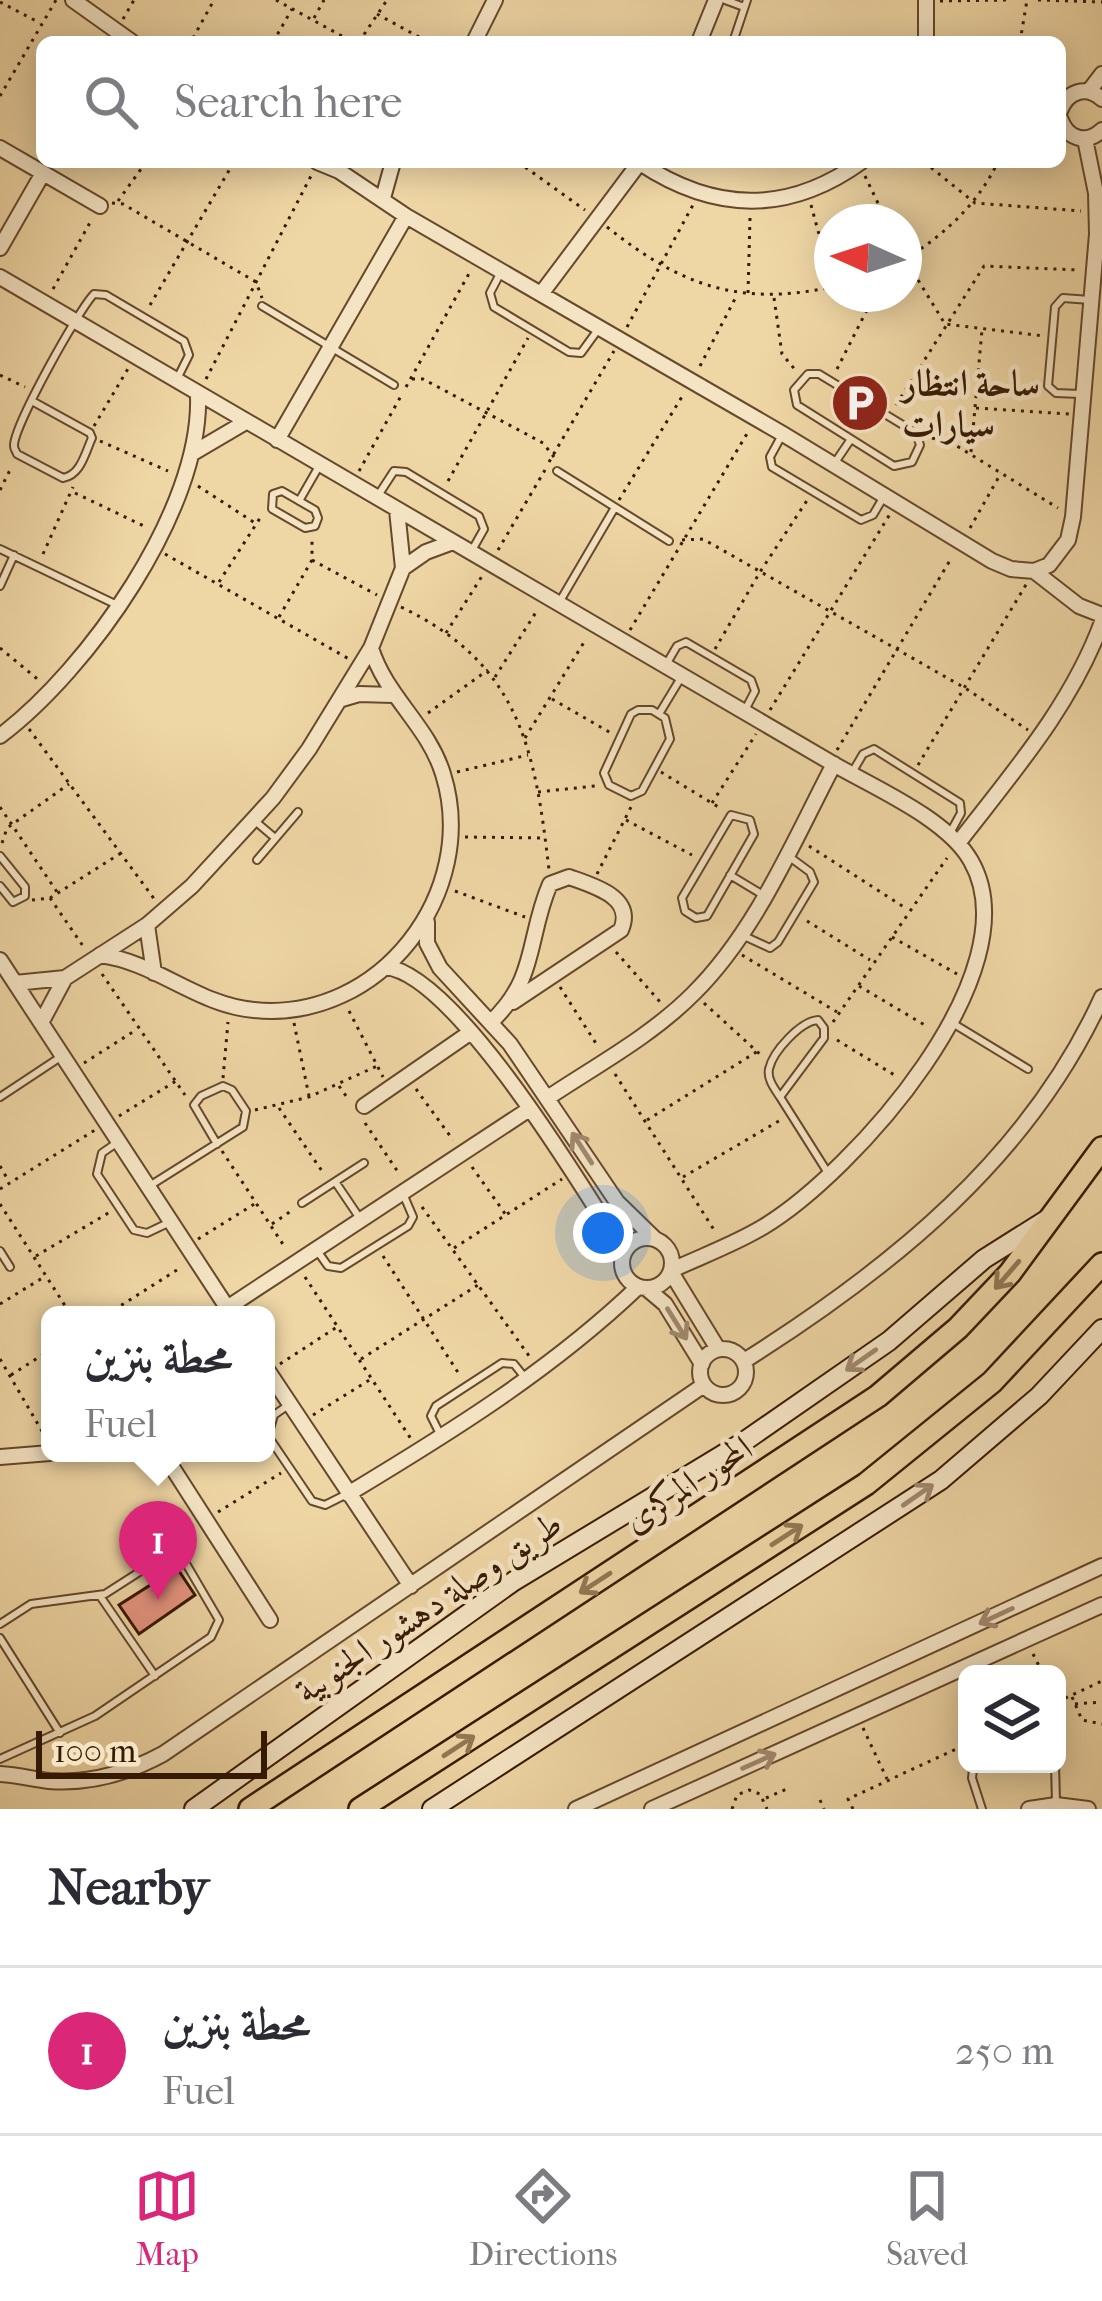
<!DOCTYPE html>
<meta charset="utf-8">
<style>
:root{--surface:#fff;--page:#f2f2f3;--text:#2b2b33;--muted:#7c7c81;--line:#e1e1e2;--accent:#db2777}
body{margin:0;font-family:"IM FELL French Canon",Amiri,serif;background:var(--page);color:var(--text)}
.controls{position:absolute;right:36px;bottom:36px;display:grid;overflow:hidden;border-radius:18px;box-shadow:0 6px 30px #0003}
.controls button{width:108px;height:108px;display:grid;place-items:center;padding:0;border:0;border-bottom:3px solid var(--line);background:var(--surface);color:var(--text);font:60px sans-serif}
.compass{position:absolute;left:814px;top:204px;width:108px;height:108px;border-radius:50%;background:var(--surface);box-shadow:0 6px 30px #0003;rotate:273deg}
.scale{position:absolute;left:36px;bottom:30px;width:231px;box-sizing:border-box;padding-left:12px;border:6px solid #371a03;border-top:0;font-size:33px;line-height:42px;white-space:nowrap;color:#371a03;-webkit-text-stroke:9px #f5e4c4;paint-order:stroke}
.you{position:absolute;left:603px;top:1233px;width:42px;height:42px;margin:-30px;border:9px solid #fff;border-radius:50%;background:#1a73e8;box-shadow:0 0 0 18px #1a73e833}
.badge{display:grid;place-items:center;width:78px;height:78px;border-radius:50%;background:var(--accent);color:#fff;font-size:39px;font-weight:700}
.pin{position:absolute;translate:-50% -99px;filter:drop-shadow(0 3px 6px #0008)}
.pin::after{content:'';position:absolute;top:63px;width:42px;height:36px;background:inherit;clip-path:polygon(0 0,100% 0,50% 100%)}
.popup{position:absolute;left:41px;top:1306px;width:234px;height:156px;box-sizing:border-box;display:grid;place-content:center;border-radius:18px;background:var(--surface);filter:drop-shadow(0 3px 9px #0005);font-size:39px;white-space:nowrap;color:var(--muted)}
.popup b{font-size:45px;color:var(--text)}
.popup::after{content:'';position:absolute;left:50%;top:100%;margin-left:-24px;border:24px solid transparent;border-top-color:var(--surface)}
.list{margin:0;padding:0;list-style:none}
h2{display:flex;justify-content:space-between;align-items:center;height:156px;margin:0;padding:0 48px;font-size:51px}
h2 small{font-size:39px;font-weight:400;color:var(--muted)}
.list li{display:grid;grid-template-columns:78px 1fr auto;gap:36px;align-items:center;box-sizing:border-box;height:168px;padding:0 48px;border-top:3px solid var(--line)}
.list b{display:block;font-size:45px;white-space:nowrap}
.list p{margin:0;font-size:39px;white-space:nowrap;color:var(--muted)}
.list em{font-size:39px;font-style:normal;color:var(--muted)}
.icon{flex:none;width:66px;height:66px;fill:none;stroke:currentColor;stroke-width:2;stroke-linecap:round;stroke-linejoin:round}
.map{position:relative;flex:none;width:1102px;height:1809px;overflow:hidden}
.search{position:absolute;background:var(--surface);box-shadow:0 6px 30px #0003;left:36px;right:36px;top:36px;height:132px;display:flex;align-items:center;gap:30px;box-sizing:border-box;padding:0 42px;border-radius:18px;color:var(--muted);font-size:45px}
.sheet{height:324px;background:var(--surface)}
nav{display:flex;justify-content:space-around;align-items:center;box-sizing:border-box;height:168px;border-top:3px solid var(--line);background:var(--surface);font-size:33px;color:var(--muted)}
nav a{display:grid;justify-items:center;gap:6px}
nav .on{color:var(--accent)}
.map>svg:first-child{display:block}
.building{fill:#e59581;stroke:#371a03;stroke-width:3}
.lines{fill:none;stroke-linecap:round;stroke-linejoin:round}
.service-casing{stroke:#65492c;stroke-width:10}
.minor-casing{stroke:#65492c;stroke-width:18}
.secondary-casing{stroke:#371a03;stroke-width:22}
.trunk-casing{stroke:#371a03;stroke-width:26}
.path{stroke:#371a03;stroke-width:3;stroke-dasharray:3 6;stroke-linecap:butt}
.service{stroke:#f5e4c4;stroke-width:6}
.minor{stroke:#f5e4c4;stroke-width:14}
.secondary{stroke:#f5e4c4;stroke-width:18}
.trunk{stroke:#efd6a5;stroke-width:21}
.oneway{stroke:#a0896d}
.oneway2{stroke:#937854}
.labels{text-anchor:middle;stroke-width:9;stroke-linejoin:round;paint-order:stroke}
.poi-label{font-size:36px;font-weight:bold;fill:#371a03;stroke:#f5e4c4;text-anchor:start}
.street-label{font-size:36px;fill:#371a03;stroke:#f5e4c4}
</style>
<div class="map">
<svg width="1102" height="1809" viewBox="0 0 1102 1809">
<rect width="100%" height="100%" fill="#efd6a5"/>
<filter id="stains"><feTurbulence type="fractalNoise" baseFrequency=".00167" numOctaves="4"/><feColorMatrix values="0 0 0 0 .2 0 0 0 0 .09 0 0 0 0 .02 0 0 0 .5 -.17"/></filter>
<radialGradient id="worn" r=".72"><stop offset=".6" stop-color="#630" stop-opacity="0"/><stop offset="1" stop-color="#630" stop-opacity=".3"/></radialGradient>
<path class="building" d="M177 1568 195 1595 139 1634 119 1605Z"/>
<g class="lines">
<defs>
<path id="service" d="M725 0 744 7
M734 39 747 0
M501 272 490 293 494 307 569 352 581 353 597 331
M262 306 394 385
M808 374H819L916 433 920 445 912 462 894 466 797 405 794 390Z
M1080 394 1056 393 1048 386 1055 307 1063 298 1090 300
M32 401 90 433 92 438C85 453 81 475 63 478L17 454C16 451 14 449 14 446 13 427 79 309 94 294L106 295 184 341 189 355 178 377
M782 435 770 457 772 467 861 520 873 515 883 498
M834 464 851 439
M557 471 669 541
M282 491 315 510 318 518 315 526 305 528 272 509 273 494Z
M379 494 394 471 406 472 479 516 484 529 471 552
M299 501 318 468
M0 549 115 604
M0 586 14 555
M560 601 614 509
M667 663 677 646 686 642 751 680 755 691 744 712
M638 710H652L665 718 670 739 642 791 631 796 609 785 604 773 631 714Z
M659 714 682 676
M853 771 863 754 874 749 960 803 961 813 950 833
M731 815 750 820 754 834 707 916 696 918 685 911 682 898Z
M255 821 275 838
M0 856 25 887V896L13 902 0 886
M257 860 298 812
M730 875 763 895
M744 936 770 948 778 942 814 882 810 872 791 858
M954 1024 1028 1069
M0 1097 59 1058
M780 1097C774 1088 767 1079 769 1069 773 1051 801 1021 818 1020L824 1028V1038L780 1097 828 1173
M115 1144 102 1153 97 1174 134 1230 147 1233 168 1223
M336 1183 359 1217
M151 1185 243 1127 246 1111 232 1090 223 1086 201 1096 194 1105 217 1144
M302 1203 364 1163
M0 1251 10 1267
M318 1252 328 1266 341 1268 408 1226 413 1217 404 1196
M287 1406 274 1415 268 1436 312 1501 325 1505 347 1494
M440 1434 431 1416 436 1406 502 1363 514 1364 526 1379
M100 1596 155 1676
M0 1624 31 1604 105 1594 172 1551 181 1555 219 1620 211 1637 95 1716 0 1759
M0 1638 60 1733
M980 1764 973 1769 972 1778 982 1809
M1055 1764 1056 1802"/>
<path id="minor" d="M73 0 132 42
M926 0V42
M474 42 495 0
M699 42 716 0
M1089 91 1102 74
M1060 111C1067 91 1086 85 1102 99
M1060 118C1067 139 1086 145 1102 130
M0 148 100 206
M317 162 339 171 406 216 783 434 992 561 1011 569 1034 571 1049 565 1068 540 1073 517 1097 234 1096 193 1085 139
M640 163C714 212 787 215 861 162
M383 198 393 162
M0 248 43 173
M0 277 830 762C872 787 947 818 971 861 1034 971 853 1173 763 1227 735 1244 702 1256 672 1270
M541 294 640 162
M277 440 406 216
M193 453 244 423
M403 568 426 552 453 542
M1034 571 1079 606 1102 615
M342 699 359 694 393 695
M0 736C88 670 202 509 198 396
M959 842C1013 772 1071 706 1102 622
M427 922V943L440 968 510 1044 617 1202 654 1238
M147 925 154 973
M100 955C156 962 197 1005 254 1010 380 1023 480 892 443 774 428 725 386 697 371 648
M0 960 232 1315
M385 967C455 973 585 1191 624 1253
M15 983 65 978 147 925 192 886 273 798 309 749 371 648 403 568 397 510
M491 1022C538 978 527 937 550 884L569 877C594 886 635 897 621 930L513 1002
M41 1023 65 978
M549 1097C597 1065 651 1036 693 994 756 932 793 842 834 764
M364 1106 471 1032
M622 1263a25 25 0 1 1 50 0a25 25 0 1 1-50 0Z
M671 1272 718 1349
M646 1288 665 1304 702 1364
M227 1308 528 1110
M700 1372a23 23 0 1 1 46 0a23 23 0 1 1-46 0Z
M744 1361C890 1269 1029 1158 1102 997
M266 1368 411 1586
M163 1453 270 1620
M0 1457 50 1453
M348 1494C451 1432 551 1370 638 1287
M0 1774C17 1775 33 1779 49 1781 89 1784 128 1773 163 1754L704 1385
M576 1809 1102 1566
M652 1809 1102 1605
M1029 1809 1056 1805 1088 1809"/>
<path id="secondary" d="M194 1809 514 1581 742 1443 889 1341 984 1259 1046 1220
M432 1809 941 1480 1039 1396 1102 1329"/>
<path id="trunk" d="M250 1809 878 1396 958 1328 1010 1273 1102 1148
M360 1809 866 1484 992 1382 1102 1264"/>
</defs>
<use href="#service" class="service-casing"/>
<use href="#minor" class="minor-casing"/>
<use href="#secondary" class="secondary-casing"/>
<use href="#trunk" class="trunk-casing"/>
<path class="path" d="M276 0 353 42
M1038 0 1102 2
M940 1 1007 0
M0 2 40 23
M377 14 428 42
M314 18 324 0
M123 19 134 0
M193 38 214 0
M273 42 292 9
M359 42 387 0
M1020 42 1027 0
M0 96 56 0
M518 162 585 210
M924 162 975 203 1081 211
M865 176 887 222
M118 201 146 162
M112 203 123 204 256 282 262 298
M811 205 832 282
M607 227C680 285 738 307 832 287
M904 257 945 324 1044 336
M906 259C947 232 976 206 998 162
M53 289 92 219
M748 293 750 218
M774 298 782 354 797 372
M150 305 234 162
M627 327 694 203
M700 366 737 295
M837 369 875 294
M0 375 25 387
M206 379 312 174
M412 379H423L543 443 554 457
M406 387 471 270
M896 405 984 266 1079 270
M976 408 1069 414
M94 426 129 367
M932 438 952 443 1058 508
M100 441 168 471
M971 452 982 330
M549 462 614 351
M359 471 401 396
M448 481 528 338
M198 486 255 523
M0 490 12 466
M75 493 148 528
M619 500 683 395
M970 528 1001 473
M682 540 703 539 965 688 1028 730
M498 550 545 470
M43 554 73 487
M165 554 349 659
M312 560 377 595
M219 582 262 515
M401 607C520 664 535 749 549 870
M279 617 312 560V540
M630 630 748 432
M446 633 484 573
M0 648 41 682
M715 649 760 572 808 499
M495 677 538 609
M552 699 611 733
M770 710 890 514
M428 713 488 670
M29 729 155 900
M525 738 586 639
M837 750 952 557
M918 765 1027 583
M457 772 528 755
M661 772 720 808
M538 792 595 786
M712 803 756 734
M0 807 57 892
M626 820 692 855
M465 837 545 838
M2 843 7 828 69 784
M809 846 907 909
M597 874 631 807
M455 891 525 917
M50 898 83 946
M32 900 50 898 121 853
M807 921 870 960
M892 937 957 974
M616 952 661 1003
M742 955 837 1012
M102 974 185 1095
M859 986 928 1027
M560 987 597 1045
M704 1003 763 1057
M349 1011 383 1077
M833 1022 947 858
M294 1023 309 1096
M837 1040 896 1076
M84 1063 136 1030
M615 1074 716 1233
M223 1078 228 1022
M339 1086 349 1100
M416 1089 453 1140
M279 1108 324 1174
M255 1110 309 1097 377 1066
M119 1116 176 1081
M647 1120 758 1051
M365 1123 400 1175
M222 1151 286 1249
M0 1166 8 1180
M472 1167 506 1215
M683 1177 784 1118
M0 1189 95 1130
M0 1204 71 1315
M422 1207 532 1360
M272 1224 294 1209
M198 1239 256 1203
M454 1248 562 1179
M36 1256 110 1212
M383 1256 459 1374
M305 1277 411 1439
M0 1304 44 1277
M106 1315 180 1268
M0 1359 46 1438
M361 1359 478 1285
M280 1364 337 1327
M11 1375 50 1350
M313 1415 371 1379
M218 1512 281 1473
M1033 1654 1043 1674
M1072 1697 1082 1720 1102 1724
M1057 1702 1102 1681
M1075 1704 1102 1702
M863 1728 887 1779
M766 1798 789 1788
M820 1800 824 1809
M732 1809 737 1795 749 1790 760 1794 767 1809
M853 1809 848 1799 967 1744"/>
<use href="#service" class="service"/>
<use href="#minor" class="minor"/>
<use href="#secondary" class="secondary"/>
<use href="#trunk" class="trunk"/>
</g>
<defs><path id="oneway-shaft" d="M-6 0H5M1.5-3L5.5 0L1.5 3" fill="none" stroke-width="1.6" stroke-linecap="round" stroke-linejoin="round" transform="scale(3)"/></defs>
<g class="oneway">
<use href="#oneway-shaft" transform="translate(582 1148) rotate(-123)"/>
<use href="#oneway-shaft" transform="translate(677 1324) rotate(58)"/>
<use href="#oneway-shaft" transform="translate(861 1360) rotate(145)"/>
<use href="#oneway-shaft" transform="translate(918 1495) rotate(-35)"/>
<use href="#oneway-shaft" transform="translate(996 1616) rotate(155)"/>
<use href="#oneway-shaft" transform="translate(759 1761) rotate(-24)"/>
</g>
<g class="oneway2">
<use href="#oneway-shaft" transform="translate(1007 1275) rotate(131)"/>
<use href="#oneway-shaft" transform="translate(787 1535) rotate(-33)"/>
<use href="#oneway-shaft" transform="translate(595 1583) rotate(147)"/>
<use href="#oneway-shaft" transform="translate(459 1746) rotate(-33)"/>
</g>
<defs>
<symbol id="parking-disc" viewBox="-11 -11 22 22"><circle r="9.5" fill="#8f2418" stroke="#f5e4c4"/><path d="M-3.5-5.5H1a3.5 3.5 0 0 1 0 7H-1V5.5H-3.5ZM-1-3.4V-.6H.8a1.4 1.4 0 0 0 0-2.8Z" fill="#fff"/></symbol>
</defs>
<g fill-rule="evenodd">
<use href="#parking-disc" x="827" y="370" width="66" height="66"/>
</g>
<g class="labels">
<g class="poi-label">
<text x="902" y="395">ساحة انتظار<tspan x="902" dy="41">سيارات</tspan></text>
</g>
<g class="street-label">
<text transform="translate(687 1483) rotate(-33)" y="13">المحور المركزى</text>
<text transform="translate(428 1606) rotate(-34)" y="13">طريق وصلة دهشور الجنوبية</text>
</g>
</g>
<rect width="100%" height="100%" filter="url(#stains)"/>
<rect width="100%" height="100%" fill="url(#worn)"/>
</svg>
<div class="controls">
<button><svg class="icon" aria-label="layers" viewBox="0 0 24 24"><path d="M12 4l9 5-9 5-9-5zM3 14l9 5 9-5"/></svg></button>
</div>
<svg class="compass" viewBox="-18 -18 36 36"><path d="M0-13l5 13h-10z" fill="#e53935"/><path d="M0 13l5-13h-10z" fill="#7c7c81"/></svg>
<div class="scale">100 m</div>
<div class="you"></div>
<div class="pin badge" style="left:158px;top:1600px">1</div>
<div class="popup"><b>محطة بنزين</b>Fuel</div>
<div class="search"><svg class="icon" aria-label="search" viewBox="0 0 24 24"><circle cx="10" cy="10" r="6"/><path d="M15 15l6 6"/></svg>Search here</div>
</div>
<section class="sheet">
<h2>Nearby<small></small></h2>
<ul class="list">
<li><span class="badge">1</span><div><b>محطة بنزين</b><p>Fuel</p></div><em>250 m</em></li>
</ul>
</section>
<nav>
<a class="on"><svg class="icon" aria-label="map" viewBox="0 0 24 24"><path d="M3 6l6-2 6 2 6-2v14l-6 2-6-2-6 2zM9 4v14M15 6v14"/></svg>Map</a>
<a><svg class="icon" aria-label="directions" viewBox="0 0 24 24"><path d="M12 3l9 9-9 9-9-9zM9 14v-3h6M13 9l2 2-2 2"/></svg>Directions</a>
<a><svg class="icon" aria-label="saved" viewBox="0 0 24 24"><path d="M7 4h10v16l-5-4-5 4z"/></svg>Saved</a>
</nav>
